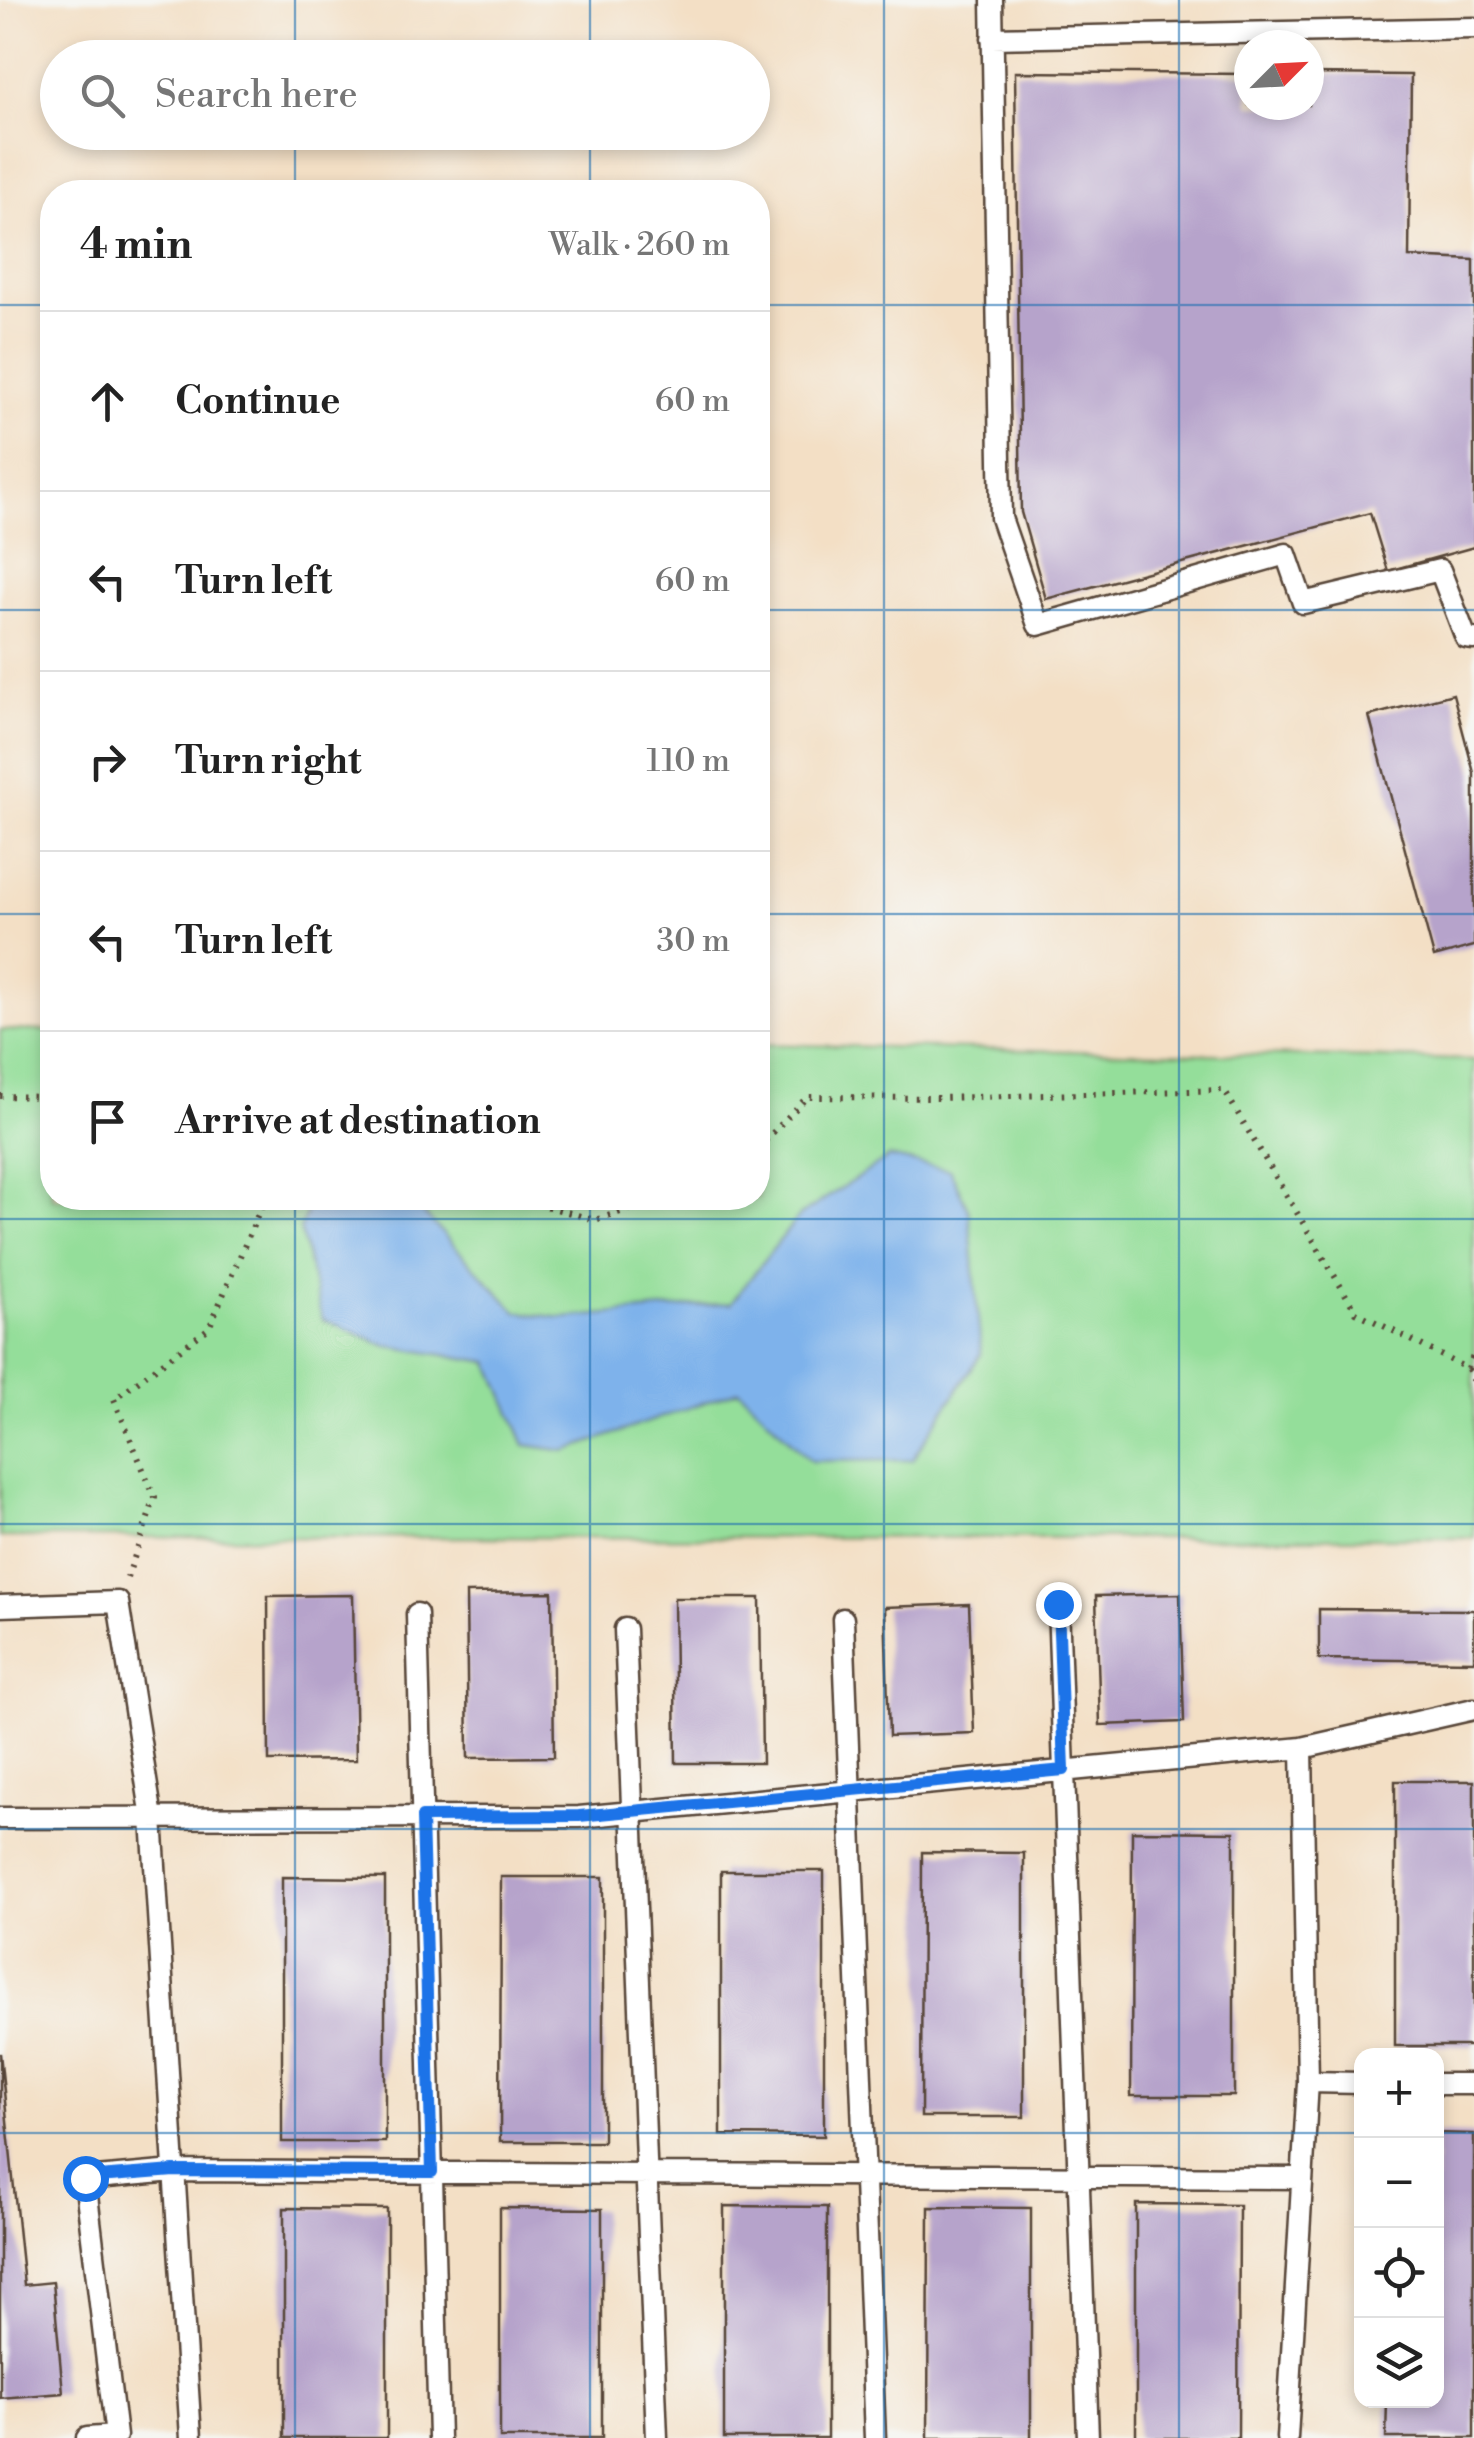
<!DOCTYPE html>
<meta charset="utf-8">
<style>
:root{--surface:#fff;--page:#f6f6f6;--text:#222;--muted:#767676;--line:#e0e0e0}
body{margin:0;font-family:"Libre Bodoni",serif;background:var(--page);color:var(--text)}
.controls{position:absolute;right:30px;bottom:30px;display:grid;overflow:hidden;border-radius:20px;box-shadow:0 5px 15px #0003}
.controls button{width:90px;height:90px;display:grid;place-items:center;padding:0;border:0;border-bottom:2px solid var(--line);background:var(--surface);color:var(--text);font:50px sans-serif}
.compass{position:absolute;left:1234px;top:30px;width:90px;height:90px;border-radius:50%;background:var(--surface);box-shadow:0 5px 15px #0003;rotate:66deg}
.stop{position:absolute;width:30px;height:30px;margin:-22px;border:8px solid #1a73e8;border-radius:50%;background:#fff}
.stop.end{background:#1a73e8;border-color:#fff;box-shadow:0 2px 10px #0008}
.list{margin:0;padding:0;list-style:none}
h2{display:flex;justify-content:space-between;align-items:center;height:130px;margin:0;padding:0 40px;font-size:42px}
h2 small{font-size:32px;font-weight:400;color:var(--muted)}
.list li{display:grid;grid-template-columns:65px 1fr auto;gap:30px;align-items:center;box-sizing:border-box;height:180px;padding:0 40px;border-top:2px solid var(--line)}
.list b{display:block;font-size:38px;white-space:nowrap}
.list em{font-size:32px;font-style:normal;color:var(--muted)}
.icon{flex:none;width:55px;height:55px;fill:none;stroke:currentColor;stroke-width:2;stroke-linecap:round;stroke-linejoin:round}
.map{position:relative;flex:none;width:1474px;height:2438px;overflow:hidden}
.search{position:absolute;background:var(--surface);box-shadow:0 5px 15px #0003;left:40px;top:40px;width:730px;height:110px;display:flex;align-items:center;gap:25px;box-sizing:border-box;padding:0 35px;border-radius:55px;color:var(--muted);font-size:38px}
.panel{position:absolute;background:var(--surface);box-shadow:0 5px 15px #0003;left:40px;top:180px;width:730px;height:1030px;border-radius:40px}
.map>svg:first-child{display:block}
.green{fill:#94de9a;stroke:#68845c;stroke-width:2.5}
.water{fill:#7eb2eb;stroke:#5c6e84;stroke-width:2.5}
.building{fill:#b6a3cb}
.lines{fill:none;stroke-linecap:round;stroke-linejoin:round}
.service-casing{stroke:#574537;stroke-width:25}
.path{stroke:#574537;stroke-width:6;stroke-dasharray:2.5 8;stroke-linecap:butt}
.service{stroke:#fff;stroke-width:20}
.route{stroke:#1a73e8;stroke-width:12}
.grid{fill:none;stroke:#1f6fb2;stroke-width:2.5;stroke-opacity:0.55}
</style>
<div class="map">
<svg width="1474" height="2438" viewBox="0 0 1474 2438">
<rect width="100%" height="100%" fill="#f6f6f2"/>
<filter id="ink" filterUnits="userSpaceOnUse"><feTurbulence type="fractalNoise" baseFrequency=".01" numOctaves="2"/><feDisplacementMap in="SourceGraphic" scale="20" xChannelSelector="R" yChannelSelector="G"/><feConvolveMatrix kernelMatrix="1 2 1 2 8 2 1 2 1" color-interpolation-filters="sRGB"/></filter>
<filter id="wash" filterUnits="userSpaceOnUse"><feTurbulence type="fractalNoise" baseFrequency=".0048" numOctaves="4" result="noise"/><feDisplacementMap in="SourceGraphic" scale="40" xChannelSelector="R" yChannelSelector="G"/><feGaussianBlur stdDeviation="2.25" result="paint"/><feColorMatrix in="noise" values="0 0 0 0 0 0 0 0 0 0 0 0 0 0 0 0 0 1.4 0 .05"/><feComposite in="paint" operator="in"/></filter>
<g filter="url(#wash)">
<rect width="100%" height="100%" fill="#f3dfc5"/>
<path class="green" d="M0 1030 52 1031V1198H758V1044L1474 1060V1538L0 1537Z"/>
<path class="water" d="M889 1157 950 1170 969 1211 981 1354 912 1460 811 1461 739 1390 566 1451 525 1445 489 1362 387 1346 322 1319 300 1229 312 1198H409L517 1312 563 1318 731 1303 799 1216Z"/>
<g id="blocks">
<path class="building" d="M1015 72 1249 74V105H1309V74L1411 75 1409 257 1474 260V547L1388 571 1370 513 1046 599 1021 512Z
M1453 694 1474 773V946L1434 957 1369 716Z
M552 1592 554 1757 468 1758 466 1593Z
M1180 1594 1184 1722 1100 1725 1096 1596Z
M353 1595 356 1760 269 1761 268 1596Z
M674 1598H760L762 1763H676Z
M969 1604 974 1733 889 1736 885 1607Z
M1319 1609 1474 1610V1661L1319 1659Z
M1395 1781H1474V2046H1395Z
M1132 1831 1234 1832V2096H1131Z
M922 1852 1024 1853V2117H921Z
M721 1871H824V2136L721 2135Z
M282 1877 385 1878V2142H282Z
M501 1877H603V2142H500Z
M0 2053 24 2285 53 2282 63 2393 0 2398Z
M1436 2133 1474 2134V2438H1386L1387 2400H1436Z
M1136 2204 1239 2205 1238 2438H1136Z
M724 2206 827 2207V2438H724Z
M929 2207 1031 2208V2438H928Z
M284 2208 387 2209V2438H284Z
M500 2208 602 2209V2438H500Z"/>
</g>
</g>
<g filter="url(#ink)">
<use href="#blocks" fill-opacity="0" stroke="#574537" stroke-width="2.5"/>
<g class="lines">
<defs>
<path id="service" d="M992 0 1001 518 1038 625 1286 554 1303 603 1440 570 1466 638 1474 639
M992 38 1474 28
M1058 1604 1088 2438
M0 1606 118 1602 152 1818 191 2438
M417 1614 439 2438
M843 1619 875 2438
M625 1629 657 2438
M0 1818 579 1817 1302 1748 1474 1709
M1308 2082 1362 2083
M1436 2084H1474
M87 2438 116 2436 85 2179 174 2171 1302 2178
M1287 2438 1308 2082 1302 1748"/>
</defs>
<use href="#service" class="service-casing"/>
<path class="path" d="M0 1096 52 1097
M758 1148 807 1097 940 1098 1224 1090 1356 1312 1468 1369 1474 1353
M517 1198 595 1220 665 1198
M1468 1369 1474 1382
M127 1578 155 1498 114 1399 209 1328 265 1198"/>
<use href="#service" class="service"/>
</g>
</g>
<g class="lines" filter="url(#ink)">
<path class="route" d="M85 2178 174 2171 432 2172 422 1817 579 1816 1064 1770 1058 1604"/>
</g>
<path class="grid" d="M295 0V58M590 0V58M884 0V2438M1179 0V2438M295 132V192M590 132V192M0 305H52M758 305H1474M0 610H52M758 610H1474M0 914H52M758 914H1474M295 1198V2438M590 1198V2438M0 1219H1474M0 1524H1474M0 1829H1474M0 2133H1362M1436 2133H1474"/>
</svg>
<div class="controls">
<button>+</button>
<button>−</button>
<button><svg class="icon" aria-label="locate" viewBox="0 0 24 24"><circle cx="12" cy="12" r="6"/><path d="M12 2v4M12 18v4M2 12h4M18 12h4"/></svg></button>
<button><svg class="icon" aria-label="layers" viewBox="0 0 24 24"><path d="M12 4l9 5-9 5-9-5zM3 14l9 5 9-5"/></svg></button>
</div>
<svg class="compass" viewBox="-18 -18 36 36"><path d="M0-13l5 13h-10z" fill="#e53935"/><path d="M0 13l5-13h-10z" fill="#767676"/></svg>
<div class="stop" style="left:85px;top:2178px"></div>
<div class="stop end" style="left:1058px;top:1604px"></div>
<div class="search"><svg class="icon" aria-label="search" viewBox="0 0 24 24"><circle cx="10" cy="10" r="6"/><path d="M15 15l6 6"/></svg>Search here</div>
<section class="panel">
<h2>4 min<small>Walk · 260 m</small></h2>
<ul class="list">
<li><svg class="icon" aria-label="ahead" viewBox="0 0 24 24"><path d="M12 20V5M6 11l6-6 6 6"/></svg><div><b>Continue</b></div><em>60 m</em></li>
<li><svg class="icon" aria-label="left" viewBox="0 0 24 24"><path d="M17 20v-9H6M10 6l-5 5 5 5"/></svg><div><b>Turn left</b></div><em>60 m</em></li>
<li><svg class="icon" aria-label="right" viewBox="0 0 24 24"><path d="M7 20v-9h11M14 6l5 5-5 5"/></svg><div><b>Turn right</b></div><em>110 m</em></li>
<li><svg class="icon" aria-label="left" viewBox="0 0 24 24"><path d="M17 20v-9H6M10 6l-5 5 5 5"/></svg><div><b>Turn left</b></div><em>30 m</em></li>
<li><svg class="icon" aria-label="arrive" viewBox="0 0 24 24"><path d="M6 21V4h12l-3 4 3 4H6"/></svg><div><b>Arrive at destination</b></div></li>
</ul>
</section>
</div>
